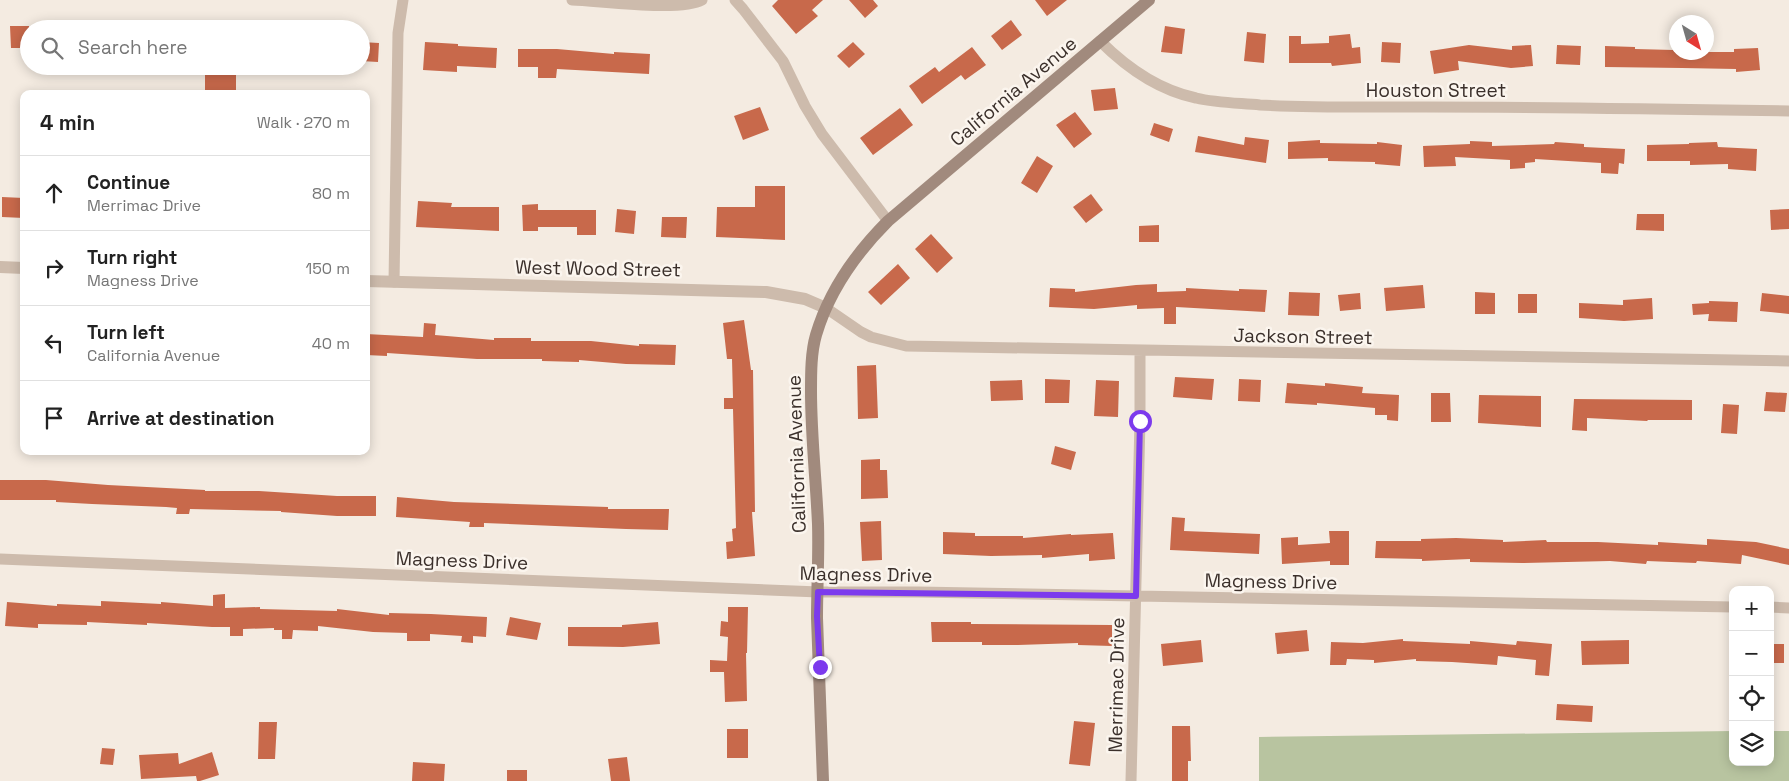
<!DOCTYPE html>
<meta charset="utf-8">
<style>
:root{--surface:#fff;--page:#f6f6f6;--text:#222;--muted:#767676;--line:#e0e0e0}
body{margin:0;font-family:"Space Grotesk",sans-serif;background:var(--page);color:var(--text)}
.controls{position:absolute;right:15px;bottom:15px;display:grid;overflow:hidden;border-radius:10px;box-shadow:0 2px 12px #0003}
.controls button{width:45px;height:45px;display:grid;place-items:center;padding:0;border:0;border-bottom:1px solid var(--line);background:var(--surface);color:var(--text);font:25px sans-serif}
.compass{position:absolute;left:1669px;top:15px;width:45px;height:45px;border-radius:50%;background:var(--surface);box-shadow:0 2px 12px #0003;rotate:143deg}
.stop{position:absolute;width:15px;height:15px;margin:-11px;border:4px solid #7c3aed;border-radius:50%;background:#fff}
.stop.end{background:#7c3aed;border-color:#fff;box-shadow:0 1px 5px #0008}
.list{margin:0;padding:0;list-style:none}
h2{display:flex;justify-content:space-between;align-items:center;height:65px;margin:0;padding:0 20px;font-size:21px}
h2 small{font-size:16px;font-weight:400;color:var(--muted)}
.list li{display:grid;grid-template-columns:32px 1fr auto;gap:15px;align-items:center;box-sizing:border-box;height:75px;padding:0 20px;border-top:1px solid var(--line)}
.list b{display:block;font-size:19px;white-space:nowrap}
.list p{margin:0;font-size:16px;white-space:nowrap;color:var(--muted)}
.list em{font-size:16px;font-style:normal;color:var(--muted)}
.icon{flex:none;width:28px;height:28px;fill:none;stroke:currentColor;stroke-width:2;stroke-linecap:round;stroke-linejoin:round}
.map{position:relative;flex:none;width:1789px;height:781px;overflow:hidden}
.search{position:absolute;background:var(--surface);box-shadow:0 2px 12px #0003;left:20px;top:20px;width:350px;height:55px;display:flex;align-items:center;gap:12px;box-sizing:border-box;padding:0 18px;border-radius:28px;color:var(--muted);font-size:19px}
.panel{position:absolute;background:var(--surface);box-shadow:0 2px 12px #0003;left:20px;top:90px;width:350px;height:365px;border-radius:10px}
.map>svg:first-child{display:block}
.green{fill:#b8c4a0}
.building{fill:#c8694b}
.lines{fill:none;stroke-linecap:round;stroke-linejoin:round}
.minor{stroke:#cdbbac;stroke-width:11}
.tertiary{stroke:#cdbbac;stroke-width:12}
.secondary{stroke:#a18a7d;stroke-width:12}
.route{stroke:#7c3aed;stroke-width:6}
.labels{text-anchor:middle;stroke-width:5;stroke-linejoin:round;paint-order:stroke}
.street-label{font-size:19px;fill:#3b302b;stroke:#fbf5ee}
</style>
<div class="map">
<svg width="1789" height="781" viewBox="0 0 1789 781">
<rect width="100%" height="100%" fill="#f4ebe1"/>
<path class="green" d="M1733 731V762H1770V731H1789V781H1259V737Z"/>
<path class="building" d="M778 0H823L812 10 818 16 796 34 772 6Z
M849 0H873L878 6 865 18Z
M1035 0H1067L1047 16Z
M1011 20 1022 35 1002 50 991 36Z
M10 26H29V48H11Z
M1165 26 1185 29 1182 54 1161 52Z
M1247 32 1266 34 1264 63 1244 61Z
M1350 34 1352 48 1360 47 1361 63 1332 66 1331 63H1289V36H1301V44L1329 43V36Z
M361 42 379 43 378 62 361 61Z
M425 42 458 44V46L497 48 496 68 457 66V72L423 70Z
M853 42 865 54 849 68 837 56Z
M1382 42 1401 43 1400 63 1381 62Z
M1469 45 1512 50V46L1531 45 1533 66 1511 68 1458 61 1459 70 1434 74 1430 51Z
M1557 45 1581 46 1580 65 1556 64Z
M1605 46 1635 47V49L1674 50V52H1734V49L1758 48 1760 70 1736 72V69L1682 68 1605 67Z
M972 47 986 65 965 80 961 75 922 104 909 86 935 67 939 72Z
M518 49H557L614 54V52L650 54 649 74 557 69 556 78H538V67H518Z
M205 73H236V94H205Z
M1115 88 1118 109 1094 111 1091 90Z
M760 107 769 130 743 140 734 116Z
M900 108 913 125 873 155 860 138Z
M1075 112 1092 134 1074 148 1056 125Z
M1154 123 1173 129 1169 142 1150 135Z
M1198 136 1244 145 1245 137 1269 140 1266 163 1195 152Z
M1320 140V143L1377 144V142L1402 145 1400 166 1375 164V162L1328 161V158L1288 159V142Z
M1470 141 1492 142V146L1554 144 1555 142 1584 144V147L1625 149 1624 164 1619 163 1618 174 1601 173V163L1535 159V162L1525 163V168L1510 169V160L1455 157 1456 166 1424 167 1423 146 1470 144Z
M1717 142 1718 147 1757 149 1756 171 1728 169V164L1690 165V161H1647V145L1689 144V143Z
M1037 156 1053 166 1037 193 1021 183Z
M755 186H785V240L716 237 717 207H755Z
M1091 194 1103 210 1086 223 1073 207Z
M2 197 24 198V218L2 217Z
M418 201 452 203 451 207H499V231L416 227Z
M538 204V210H596V235H577V227H538V231H523L522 205Z
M617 209 636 211 634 234 615 232Z
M1789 209V229L1771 230 1770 210Z
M1637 214H1664V231L1636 230Z
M662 217H687L686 238 661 237Z
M1159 225V242H1139V226Z
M931 234 953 258 937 273 915 249Z
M898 264 910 278 881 305 868 292Z
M1157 284V292L1186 291V288L1239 291V289L1267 290 1265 312 1176 307V324H1164V308L1137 309V305L1094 309 1049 307 1050 288 1075 289V292L1136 285Z
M1423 285 1425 308 1386 311 1384 288Z
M1289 292 1320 293 1319 316 1288 315Z
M1475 292 1495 293V314H1475Z
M1360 293 1361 309 1340 311 1338 295Z
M1762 293 1789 296V314L1760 311Z
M1518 294H1537V313H1518Z
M1652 298 1653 319 1624 321 1579 318V303L1623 305V300Z
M1709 301 1738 302 1737 322 1708 321 1709 314 1693 315 1692 304 1709 303Z
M744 320 751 370H753L755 512H752L755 556 727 559 726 542 733 541 732 529 736 528 733 409H724V398H733L732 359H727L723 323Z
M424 323 436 324 435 335 494 340V338H531V341H591L639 346V344L676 345 675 365 626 364 579 360V362L542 361V359H477L387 353V356L366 355V334L423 337Z
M876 365 878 418 858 419 857 366Z
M1175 377 1214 379 1212 400 1173 397Z
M1045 379 1070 380 1069 403H1045Z
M1239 379 1261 380 1260 402 1238 401Z
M1022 380 1023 400 991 401 990 381Z
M1096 380 1119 381 1118 417 1094 416Z
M1287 383 1325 386V383L1363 387 1362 393 1399 395 1398 421 1387 420V415H1375V408L1317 403V405L1285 403Z
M1766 392 1787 393 1785 412 1764 411Z
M1431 393H1450L1451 422H1431Z
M1479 395 1541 396V427L1478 423Z
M1574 399 1692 400V420H1648L1647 421 1587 418V431L1572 430Z
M1723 404 1739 405 1737 434 1721 433Z
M1055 446 1076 452 1071 470 1051 464Z
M880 459V470H887L888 498 861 499V460Z
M0 480H46L108 485 205 490V491H259L337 496H376V516H337L281 512V511L190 509 189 514H176L177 508 166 507 92 504 56 502V500H0Z
M397 497 454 502 608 507V509H669L668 530 626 529 484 523V527H469L470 522 396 517Z
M1172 517 1185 518 1184 531 1260 534 1259 554 1170 550Z
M881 521 882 560 862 561 860 522Z
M1329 531H1349V565H1330V561L1282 564 1281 538 1298 537V545L1330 543Z
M943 532 975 533V536H1023V538L1071 534V535L1113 533 1115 559 1089 561V554L1042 558V555L991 556 943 554Z
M1456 538 1503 540V542L1546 540 1547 542H1598L1658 545V542L1707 545V539L1756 542 1789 549V565L1742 555 1741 564 1697 561 1696 563 1647 561 1646 564 1610 561 1522 563 1470 562V559L1422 561V559L1375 558 1376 541H1421V539Z
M225 594V608L260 607V609L337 611V609L389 615V613L431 614 487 617 486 637 473 636V643L461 642 462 636 430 634V641H407V633L373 632 318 626V631L293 630 292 639H282V630H274V628L243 629V636H230V627H212L147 623V625L87 622V625L38 624V628L5 626 7 602 57 606V604L101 606V601L161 604V602L213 606V595Z
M728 607H748L747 653H746L747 701 725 702 724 672H710V660L727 661 728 637 720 636 721 621 728 622Z
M510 617 541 623 537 640 506 635Z
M658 622 660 644 623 647 568 646V627H622V625Z
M931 622H971V624L1112 625V646L1078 645V643L1018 645H982V642H932Z
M1307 630 1309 651 1277 654 1275 633Z
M1403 639V641L1470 644V641L1516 645 1517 641 1552 644 1549 676 1535 675 1536 660 1498 656 1497 665 1452 662 1416 661V659L1374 663V660L1347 659 1346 665H1330L1331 642 1363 643Z
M1201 640 1203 662 1163 666 1161 644Z
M1629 640V664L1582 665 1581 641Z
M1770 644H1784V663H1770Z
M1557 704 1593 706 1592 722 1556 720Z
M1074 721 1095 723 1090 766 1069 764Z
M259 722H277L275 759H258Z
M1172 726H1190L1191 761H1188V781H1172Z
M727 729H748V758H727Z
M102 748 115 749 113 765 100 764Z
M212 752 219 775 200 781H197L196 776 141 779 139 755 178 753 179 764Z
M627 757 630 781H611L608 759Z
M413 762 445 764 444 781H412Z
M507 770H527V781H507Z"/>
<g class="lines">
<path class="minor" d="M572 0C601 1 681 12 702 0
M735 0 743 9 783 61 805 106 822 134 888 221
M1100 41C1127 68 1158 90 1196 98 1217 103 1239 103 1260 105 1315 108 1371 107 1426 107 1547 107 1668 109 1789 111
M394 282 398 33 403 0
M826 308 861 332 871 337 906 346 1789 361
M0 559 819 592H918L1733 607
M1770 607 1789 608
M1131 781 1140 421V351"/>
<path class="tertiary" d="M0 267 24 268
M366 281 766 292 805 299 826 308"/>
<path class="secondary" d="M823 781C821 727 819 672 817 618 817 587 819 555 818 524 816 479 811 436 811 391 811 373 811 352 816 335 829 291 856 253 888 221L1149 0"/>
</g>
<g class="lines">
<path class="route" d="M820 667 817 616 818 592 1136 596 1140 421"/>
</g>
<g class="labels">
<g class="street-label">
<text x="1436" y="97">Houston Street</text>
<text transform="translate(1013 91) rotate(-40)" y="7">California Avenue</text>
<text transform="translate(598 268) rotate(1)" y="7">West Wood Street</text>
<text transform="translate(1303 336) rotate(1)" y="7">Jackson Street</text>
<text transform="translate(796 454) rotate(-92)" y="7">California Avenue</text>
<text transform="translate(462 560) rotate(2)" y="7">Magness Drive</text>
<text transform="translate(866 574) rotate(1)" y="7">Magness Drive</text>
<text transform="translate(1271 581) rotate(1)" y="7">Magness Drive</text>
<text transform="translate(1116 685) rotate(-89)" y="7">Merrimac Drive</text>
</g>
</g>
</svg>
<div class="controls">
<button>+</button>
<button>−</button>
<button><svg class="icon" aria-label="locate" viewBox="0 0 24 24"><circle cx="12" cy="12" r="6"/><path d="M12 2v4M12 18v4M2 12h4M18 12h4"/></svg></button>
<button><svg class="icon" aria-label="layers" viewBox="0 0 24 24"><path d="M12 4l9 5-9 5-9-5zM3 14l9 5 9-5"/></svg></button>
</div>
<svg class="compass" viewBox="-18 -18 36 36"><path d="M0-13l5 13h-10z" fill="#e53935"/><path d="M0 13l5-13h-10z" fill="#767676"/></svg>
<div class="stop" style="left:1140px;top:421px"></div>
<div class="stop end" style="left:820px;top:667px"></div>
<div class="search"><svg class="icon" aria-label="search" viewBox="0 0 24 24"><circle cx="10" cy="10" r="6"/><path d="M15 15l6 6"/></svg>Search here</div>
<section class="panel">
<h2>4 min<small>Walk · 270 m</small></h2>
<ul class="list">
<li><svg class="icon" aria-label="ahead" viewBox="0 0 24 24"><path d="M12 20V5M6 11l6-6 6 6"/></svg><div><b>Continue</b><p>Merrimac Drive</p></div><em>80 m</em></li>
<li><svg class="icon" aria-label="right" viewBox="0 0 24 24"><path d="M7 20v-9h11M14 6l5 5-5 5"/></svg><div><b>Turn right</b><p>Magness Drive</p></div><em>150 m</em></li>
<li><svg class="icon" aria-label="left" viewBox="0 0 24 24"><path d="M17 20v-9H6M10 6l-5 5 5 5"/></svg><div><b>Turn left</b><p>California Avenue</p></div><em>40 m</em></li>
<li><svg class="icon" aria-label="arrive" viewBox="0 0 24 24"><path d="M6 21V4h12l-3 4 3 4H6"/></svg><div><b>Arrive at destination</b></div></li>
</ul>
</section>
</div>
